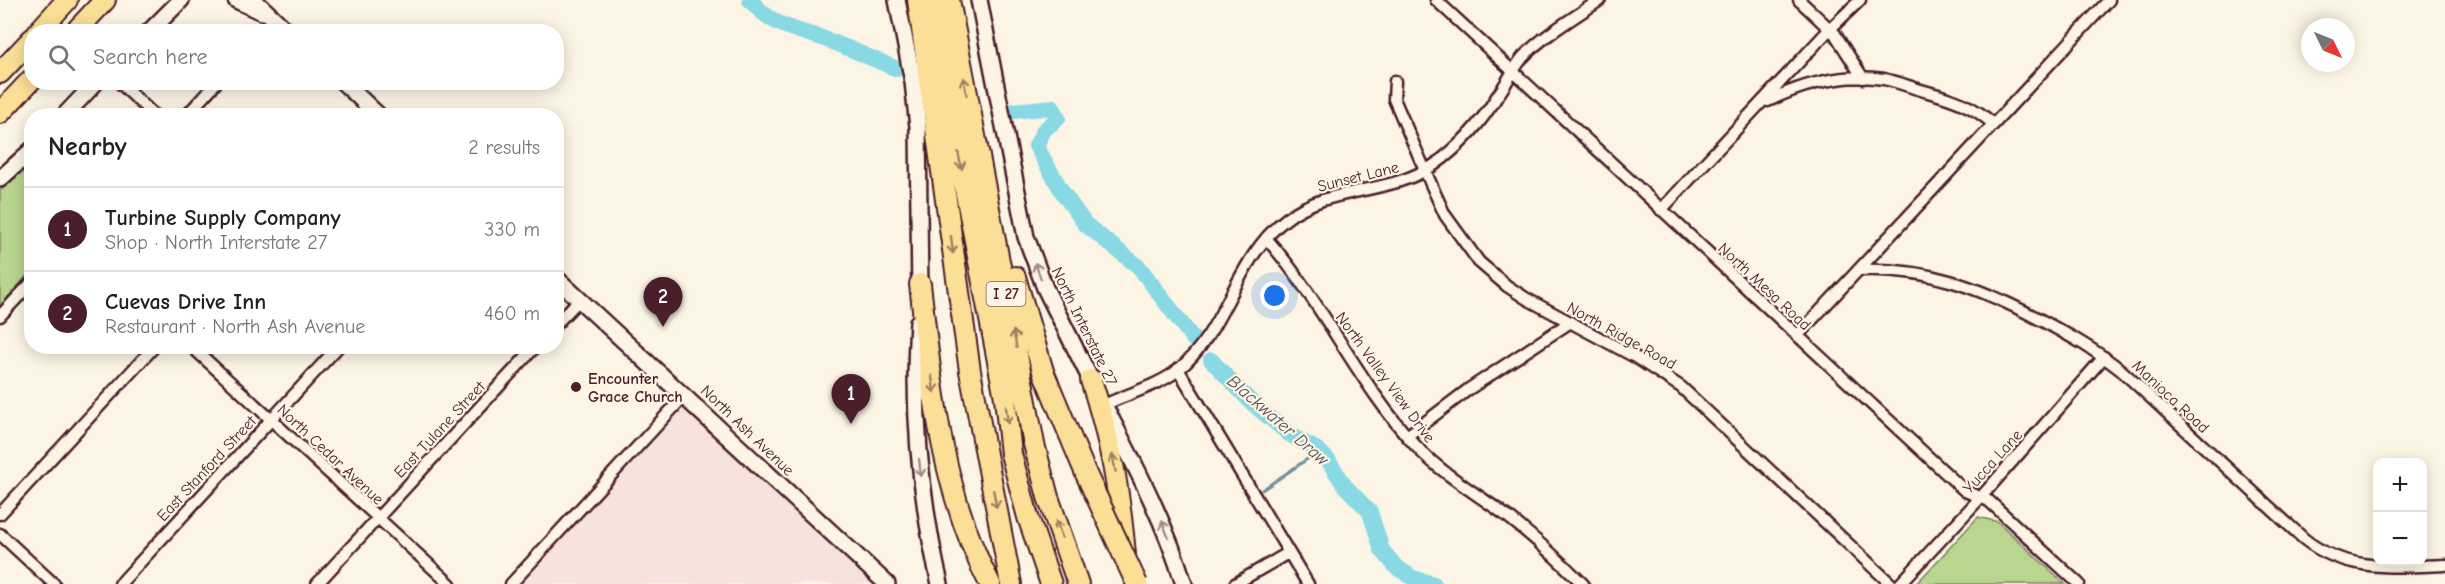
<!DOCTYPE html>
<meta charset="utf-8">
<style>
:root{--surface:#fff;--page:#f2f2f2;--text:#202124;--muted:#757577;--line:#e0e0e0;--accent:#4a1f2b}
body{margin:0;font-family:"Comic Neue",sans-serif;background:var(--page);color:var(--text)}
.controls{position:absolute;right:18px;bottom:18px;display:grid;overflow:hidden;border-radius:12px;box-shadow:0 3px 15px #0003}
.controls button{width:54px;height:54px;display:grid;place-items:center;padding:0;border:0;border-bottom:2px solid var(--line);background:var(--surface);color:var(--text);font:30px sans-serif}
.compass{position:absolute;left:2301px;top:18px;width:54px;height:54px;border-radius:50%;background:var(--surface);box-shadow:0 3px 15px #0003;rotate:133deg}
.you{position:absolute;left:1275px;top:296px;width:21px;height:21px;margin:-15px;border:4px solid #fff;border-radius:50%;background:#1a73e8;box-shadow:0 0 0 9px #1a73e833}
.badge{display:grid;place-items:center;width:39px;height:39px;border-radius:50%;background:var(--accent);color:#fff;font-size:20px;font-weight:700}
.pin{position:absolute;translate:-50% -50px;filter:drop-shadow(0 2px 3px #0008)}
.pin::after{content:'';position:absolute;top:32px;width:21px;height:18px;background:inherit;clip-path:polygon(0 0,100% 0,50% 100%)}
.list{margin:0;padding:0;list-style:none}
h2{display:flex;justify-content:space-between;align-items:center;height:78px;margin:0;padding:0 24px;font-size:26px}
h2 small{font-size:20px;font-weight:400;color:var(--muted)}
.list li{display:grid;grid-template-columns:39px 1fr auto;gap:18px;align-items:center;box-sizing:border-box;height:84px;padding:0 24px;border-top:2px solid var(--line)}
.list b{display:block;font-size:22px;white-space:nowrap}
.list p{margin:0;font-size:20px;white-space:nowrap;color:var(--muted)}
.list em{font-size:20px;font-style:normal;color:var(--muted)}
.icon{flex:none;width:33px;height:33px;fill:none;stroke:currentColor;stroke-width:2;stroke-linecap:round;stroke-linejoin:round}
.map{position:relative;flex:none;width:2445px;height:584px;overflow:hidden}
.search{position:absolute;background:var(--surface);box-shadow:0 3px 15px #0003;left:24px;top:24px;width:540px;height:66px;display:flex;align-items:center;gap:15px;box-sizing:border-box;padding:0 21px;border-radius:24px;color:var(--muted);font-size:22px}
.panel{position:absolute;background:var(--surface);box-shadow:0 3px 15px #0003;left:24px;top:108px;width:540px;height:246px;border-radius:24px}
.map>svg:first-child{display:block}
.built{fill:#f8e2dd}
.grass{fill:#b8d68f;stroke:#817a5d;stroke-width:1.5}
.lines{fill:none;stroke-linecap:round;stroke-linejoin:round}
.stream{stroke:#708f9a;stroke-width:3}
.river{stroke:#89d9e4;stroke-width:16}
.street-casing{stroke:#4a1f2b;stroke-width:15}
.secondary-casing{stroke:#4a1f2b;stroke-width:20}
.highway-casing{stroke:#4a1f2b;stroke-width:24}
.street{stroke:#fcf5e5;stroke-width:10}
.secondary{stroke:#fcf5e5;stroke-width:15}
.highway{stroke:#fbdf96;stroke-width:20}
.highway-bridge-casing{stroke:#4a1f2b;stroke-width:24;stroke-linecap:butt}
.highway-bridge{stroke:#fbdf96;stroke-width:20}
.oneway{stroke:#a27f60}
.oneway2{stroke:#a38a88}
.poi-dot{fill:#4a1f2b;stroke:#fcf5e5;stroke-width:2}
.labels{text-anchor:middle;stroke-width:4.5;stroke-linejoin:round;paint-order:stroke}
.shield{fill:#fcf5e5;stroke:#7f5f63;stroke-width:1.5}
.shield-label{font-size:15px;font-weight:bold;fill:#4a1f2b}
.street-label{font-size:16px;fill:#4a1f2b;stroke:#fcf5e5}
.poi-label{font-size:16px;font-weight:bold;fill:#4a1f2b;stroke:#fcf5e5;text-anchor:start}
.water-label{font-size:18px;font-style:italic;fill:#5a4e59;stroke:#fcf5e5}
</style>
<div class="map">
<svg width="2445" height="584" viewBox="0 0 2445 584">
<rect width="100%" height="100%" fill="#fcf5e5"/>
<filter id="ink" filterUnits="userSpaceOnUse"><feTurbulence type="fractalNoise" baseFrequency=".0167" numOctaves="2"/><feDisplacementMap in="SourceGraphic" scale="12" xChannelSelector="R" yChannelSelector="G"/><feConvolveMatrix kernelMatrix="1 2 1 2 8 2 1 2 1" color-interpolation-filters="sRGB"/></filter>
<g filter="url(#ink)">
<path class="built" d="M685 410 692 412 879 584H520L678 412Z"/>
<path class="grass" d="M22 171 31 180V271L0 306V191Z
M1978 517 1998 522 2065 584H1916Z"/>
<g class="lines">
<path class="stream" d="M1262 490 1319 451
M1425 584 1427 582"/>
<path class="river" d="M750 0C771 25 790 28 819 37 845 46 871 58 897 69
M1013 111 1053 107 1058 118 1044 130 1036 146 1063 193 1085 224 1139 267 1194 340
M1211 360 1252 403 1289 434 1319 451 1328 460 1345 486 1370 512 1382 550 1396 567 1413 578 1434 584"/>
<defs>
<path id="street" d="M1436 0 1965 491 1989 501 2079 584
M1799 0 1835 34 1863 78
M265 32 276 20
M1395 81 1394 99 1434 191 1445 215 1479 262 1507 286 1527 299 1635 357 1681 387 1891 584
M119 82 155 116
M1768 101C1803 84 1844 73 1884 79 1898 82 1913 88 1928 92 1953 99 1974 106 1993 124
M186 116 217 82
M1661 210 1826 33 1860 0
M1266 238C1323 302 1357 382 1415 445 1442 475 1480 495 1512 520 1537 540 1561 562 1583 584
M1858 270C1926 267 1978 287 2037 318 2067 334 2096 350 2122 371L2304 539C2345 572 2395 567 2445 565
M0 316 32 282
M556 324 580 299
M1797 336 2109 0
M191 346 450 584
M1178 369 1308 584
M1104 405C1127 394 1158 386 1178 370 1227 330 1235 258 1286 219 1329 185 1389 196 1434 165 1461 146 1481 123 1498 95 1507 83 1513 69 1523 57 1544 35 1575 17 1600 0
M1407 436 1469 389 1569 323
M0 514 155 346
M0 534 54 584
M120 584 339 346
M317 584 536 346
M511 584 685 395
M1235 584 1288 553
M1900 584 1981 497 2104 357"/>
<path id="secondary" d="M236 0 262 12
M254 0 288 32
M897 0 913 82 918 127 920 295
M979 0 1026 237 1045 288 1095 388
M149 32 181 0
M343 82 379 116
M64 116 96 82
M0 179 32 150
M556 278 887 584
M918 322C912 411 920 498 940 584
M1106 409C1136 467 1165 522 1184 584"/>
<path id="highway" d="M918 0 970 371 1011 584
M932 0 951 115 1005 398 1011 454 1028 517 1051 584
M949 0 1034 444 1048 497 1078 584
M38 32 67 0
M75 32 105 0
M0 73 32 39
M0 113 32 79
M1015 277 1043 371 1086 474
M920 284C932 387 941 491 990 584
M1091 380C1111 441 1119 490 1125 554"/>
</defs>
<use href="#street" class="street-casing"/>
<use href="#secondary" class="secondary-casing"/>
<use href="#highway" class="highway-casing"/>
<use href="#street" class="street"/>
<use href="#secondary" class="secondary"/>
<use href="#highway" class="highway"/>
<defs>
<path id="highway-bridge" d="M1086 474 1137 584"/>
</defs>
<use href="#highway-bridge" class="highway-bridge-casing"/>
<use href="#highway-bridge" class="highway-bridge"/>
</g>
<defs><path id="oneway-shaft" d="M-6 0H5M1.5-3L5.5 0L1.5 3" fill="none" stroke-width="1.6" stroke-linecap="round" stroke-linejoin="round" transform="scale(1.5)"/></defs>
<g class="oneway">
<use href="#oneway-shaft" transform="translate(965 86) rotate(-100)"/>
<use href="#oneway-shaft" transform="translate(960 161) rotate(78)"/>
<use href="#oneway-shaft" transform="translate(952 245) rotate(83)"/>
<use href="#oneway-shaft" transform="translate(1015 339) rotate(-100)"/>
<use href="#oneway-shaft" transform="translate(933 384) rotate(82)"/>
<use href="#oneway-shaft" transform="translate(1007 415) rotate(83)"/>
<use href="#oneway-shaft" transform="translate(1114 463) rotate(-100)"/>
<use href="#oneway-shaft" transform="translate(995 499) rotate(79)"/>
<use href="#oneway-shaft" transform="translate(1059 529) rotate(-108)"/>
</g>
<g class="oneway2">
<use href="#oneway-shaft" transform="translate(1038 271) rotate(-110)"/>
<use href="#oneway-shaft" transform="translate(920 468) rotate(84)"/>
<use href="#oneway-shaft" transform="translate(1165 529) rotate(-112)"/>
</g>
</g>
<circle class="poi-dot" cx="576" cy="387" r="6"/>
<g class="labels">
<rect class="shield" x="986.5" y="282" width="39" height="24" rx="4.5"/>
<g class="shield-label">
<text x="1006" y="299">I 27</text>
</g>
<g class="street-label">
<text transform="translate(1358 176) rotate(-14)" y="6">Sunset Lane</text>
<text transform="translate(1765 286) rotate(43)" y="6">North Mesa Road</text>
<text transform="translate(1085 326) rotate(64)" y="6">North Interstate 27</text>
<text transform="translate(1622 335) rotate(29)" y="6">North Ridge Road</text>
<text transform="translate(1386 377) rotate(54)" y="6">North Valley View Drive</text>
<text transform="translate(2171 396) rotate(43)" y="6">Manioca Road</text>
<text transform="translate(439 429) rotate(-47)" y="6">East Tulane Street</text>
<text transform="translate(748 430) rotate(44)" y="6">North Ash Avenue</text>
<text transform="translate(331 454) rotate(43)" y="6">North Cedar Avenue</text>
<text transform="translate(1992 461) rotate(-48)" y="6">Yucca Lane</text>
<text transform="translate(206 468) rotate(-47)" y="6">East Stanford Street</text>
</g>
<g class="poi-label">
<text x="588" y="384">Encounter<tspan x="588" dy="18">Grace Church</tspan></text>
</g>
<g class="water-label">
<text transform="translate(1278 420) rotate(41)" y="6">Blackwater Draw</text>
</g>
</g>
</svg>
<div class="controls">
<button>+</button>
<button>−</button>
</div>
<svg class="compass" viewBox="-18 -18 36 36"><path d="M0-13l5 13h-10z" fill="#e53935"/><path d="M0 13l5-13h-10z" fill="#757577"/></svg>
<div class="you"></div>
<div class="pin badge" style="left:851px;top:424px">1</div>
<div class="pin badge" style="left:663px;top:327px">2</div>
<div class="search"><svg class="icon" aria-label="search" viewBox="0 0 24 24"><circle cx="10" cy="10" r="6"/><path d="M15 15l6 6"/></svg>Search here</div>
<section class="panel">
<h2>Nearby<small>2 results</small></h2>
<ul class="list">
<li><span class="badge">1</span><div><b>Turbine Supply Company</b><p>Shop · North Interstate 27</p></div><em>330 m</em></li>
<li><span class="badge">2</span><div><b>Cuevas Drive Inn</b><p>Restaurant · North Ash Avenue</p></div><em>460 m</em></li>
</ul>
</section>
</div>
